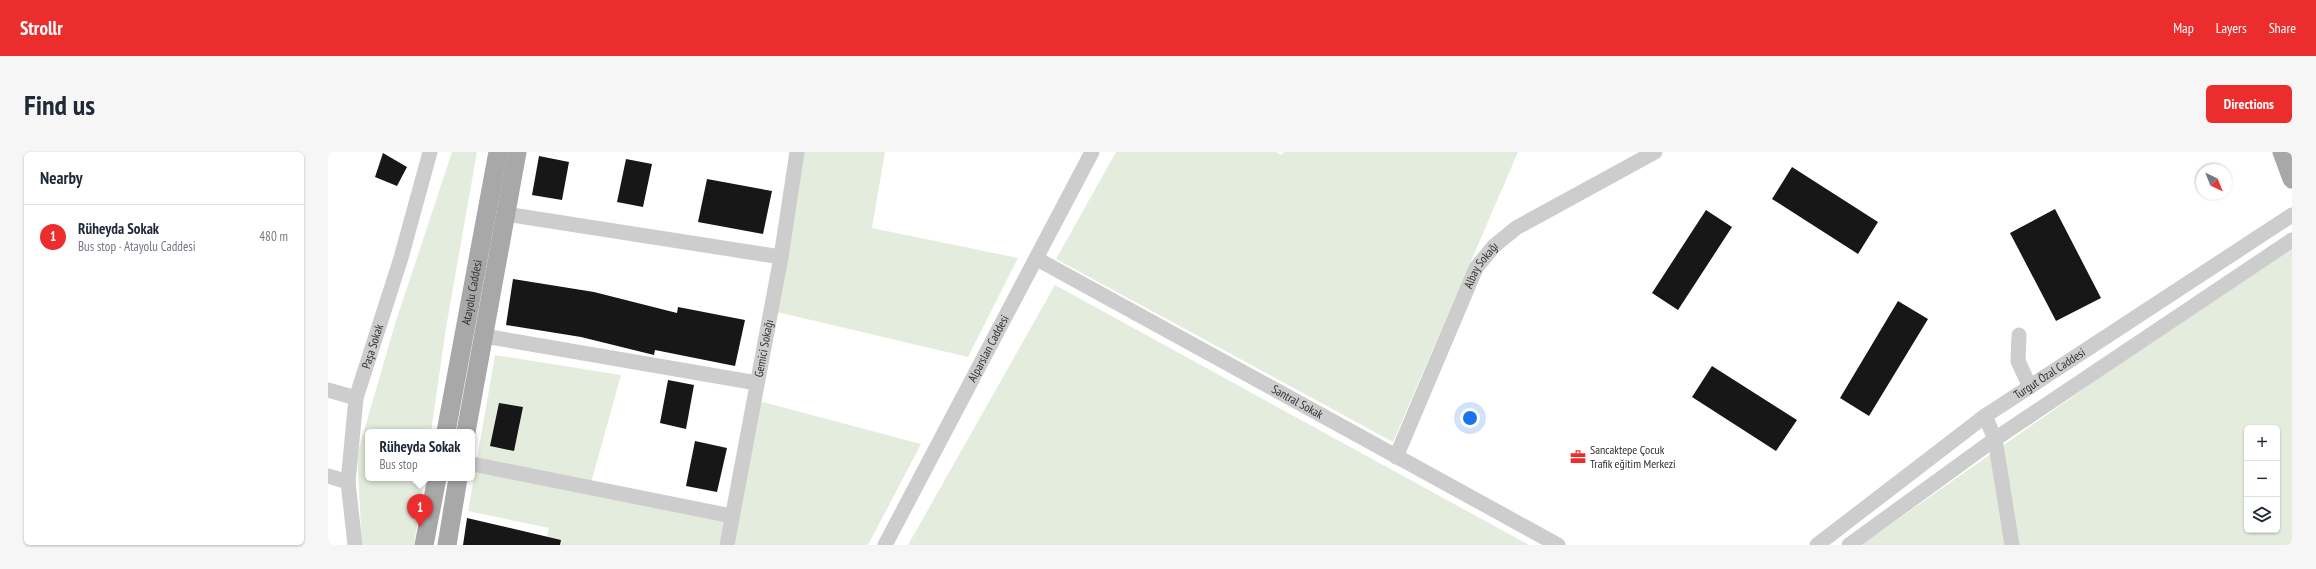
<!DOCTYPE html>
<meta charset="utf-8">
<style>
:root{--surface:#fff;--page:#f6f6f7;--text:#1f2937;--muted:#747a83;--line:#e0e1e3;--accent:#eb2e2d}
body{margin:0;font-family:"PT Sans Narrow",sans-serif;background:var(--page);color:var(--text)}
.controls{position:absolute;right:12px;bottom:12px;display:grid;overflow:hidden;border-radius:6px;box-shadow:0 1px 3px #0004}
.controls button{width:36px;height:36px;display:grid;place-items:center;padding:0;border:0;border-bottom:1px solid var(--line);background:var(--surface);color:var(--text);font:20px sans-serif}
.compass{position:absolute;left:1868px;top:12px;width:36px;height:36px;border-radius:50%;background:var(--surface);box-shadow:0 1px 3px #0004;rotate:137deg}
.you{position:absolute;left:1142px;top:266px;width:14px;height:14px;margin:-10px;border:3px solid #fff;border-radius:50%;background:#1a73e8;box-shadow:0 0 0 6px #1a73e833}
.badge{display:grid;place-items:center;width:26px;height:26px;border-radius:50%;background:var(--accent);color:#fff;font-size:13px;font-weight:700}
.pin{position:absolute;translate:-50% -33px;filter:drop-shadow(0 1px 2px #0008)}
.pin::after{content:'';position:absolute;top:21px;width:14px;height:12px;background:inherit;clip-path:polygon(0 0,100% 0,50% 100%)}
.popup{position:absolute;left:37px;top:277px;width:110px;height:52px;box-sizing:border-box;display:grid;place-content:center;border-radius:6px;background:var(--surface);filter:drop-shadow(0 1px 3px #0005);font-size:13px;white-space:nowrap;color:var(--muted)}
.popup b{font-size:15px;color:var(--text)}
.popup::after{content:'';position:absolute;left:50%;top:100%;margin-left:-8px;border:8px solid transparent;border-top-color:var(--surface)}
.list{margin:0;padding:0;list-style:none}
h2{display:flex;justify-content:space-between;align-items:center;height:52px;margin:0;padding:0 16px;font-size:17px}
h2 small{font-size:13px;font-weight:400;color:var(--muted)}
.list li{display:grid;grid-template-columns:26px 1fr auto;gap:12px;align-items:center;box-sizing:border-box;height:64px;padding:0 16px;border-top:1px solid var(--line)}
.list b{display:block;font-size:15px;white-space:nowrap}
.list p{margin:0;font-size:13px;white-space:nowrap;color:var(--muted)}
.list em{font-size:13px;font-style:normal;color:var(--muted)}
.icon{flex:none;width:22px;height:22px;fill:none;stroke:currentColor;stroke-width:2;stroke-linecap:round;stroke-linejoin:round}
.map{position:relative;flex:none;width:1964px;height:393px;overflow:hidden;border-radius:6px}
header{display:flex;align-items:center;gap:24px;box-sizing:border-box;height:56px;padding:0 20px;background:var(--accent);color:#fff}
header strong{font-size:19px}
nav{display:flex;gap:22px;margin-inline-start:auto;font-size:14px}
.intro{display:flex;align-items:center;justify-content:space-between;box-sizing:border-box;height:96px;padding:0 24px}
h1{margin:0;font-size:28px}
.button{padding:10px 18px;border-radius:6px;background:var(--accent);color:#fff;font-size:14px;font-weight:700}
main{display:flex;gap:24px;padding:0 24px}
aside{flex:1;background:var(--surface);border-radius:6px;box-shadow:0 1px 3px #0004}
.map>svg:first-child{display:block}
.green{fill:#e4eddd;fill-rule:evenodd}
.building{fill:#171717}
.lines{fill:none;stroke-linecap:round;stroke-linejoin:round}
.minor{stroke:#cdcdcd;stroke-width:15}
.major{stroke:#a8a8a8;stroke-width:19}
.labels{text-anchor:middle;stroke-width:4;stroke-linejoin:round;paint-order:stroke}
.street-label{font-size:12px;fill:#303030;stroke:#fff}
.poi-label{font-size:12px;fill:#303030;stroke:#fff;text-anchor:start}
</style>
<header>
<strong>Strollr</strong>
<nav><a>Map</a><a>Layers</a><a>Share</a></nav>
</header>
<div class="intro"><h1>Find us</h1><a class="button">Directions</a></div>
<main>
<aside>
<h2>Nearby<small></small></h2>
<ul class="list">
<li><span class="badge">1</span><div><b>Rüheyda Sokak</b><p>Bus stop · Atayolu Caddesi</p></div><em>480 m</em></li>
</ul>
</aside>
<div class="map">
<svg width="1964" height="393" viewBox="0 0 1964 393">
<rect width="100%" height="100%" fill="#fff"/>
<path class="green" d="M124 0H149L118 176 103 280H40V326H96L86 393H34L29 303 67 172Z
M476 0H557L544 76 690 106 640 205 449 160Z
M788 0H948L954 3 956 0H1190L1065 290 728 107Z
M1964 91V393H1533ZM1919 276H1949V378H1919Z
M727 133 1201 393H580Z
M167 203 293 223 260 342 410 371 431 249 593 292 540 393H217L221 376 140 359Z"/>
<path class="building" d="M55 1 79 15 69 34 47 25Z
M211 4 241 10 234 48 204 43Z
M298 7 324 12 315 55 289 50Z
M1464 15 1550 70 1530 102 1444 47Z
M379 27 444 39 435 82 370 70Z
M1727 57 1773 146 1728 169 1682 81Z
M1378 58 1404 75 1350 158 1324 141Z
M185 127 266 140 349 161 350 155 417 168 407 214 327 198 326 203 253 185 178 173Z
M1570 149 1600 167 1541 264 1512 246Z
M1384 214 1469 268 1448 299 1364 245Z
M340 228 366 233 358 277 332 271Z
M171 251 195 255 186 299 162 294Z
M367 289 399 296 389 340 358 334Z
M139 366 233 388 232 393H135Z"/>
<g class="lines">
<g class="minor">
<path d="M178 62 453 105"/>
<path id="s1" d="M709 107 1230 393"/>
<path d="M1691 183 1690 209 1702 235"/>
<path d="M156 184 429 231"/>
<path d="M0 238 28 246"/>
<path d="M1657 264 1667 287 1684 393"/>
<path id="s2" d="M1068 305 1148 116 1166 94 1188 76 1327 0"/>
<path d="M144 312 404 364"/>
<path d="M0 324 20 330"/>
<path id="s3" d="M27 393 20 330 28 246 73 106 102 0"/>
<path id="s4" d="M399 393 453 105 469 0"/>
<path id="s5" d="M557 393 764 0"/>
<path id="s6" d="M1489 393 1657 264 1964 63"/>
<path d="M1521 393 1667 287 1964 88"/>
</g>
<g class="major">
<path d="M1954 0 1964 27"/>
<path id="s7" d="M118 280 170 0"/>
<path d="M138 280 189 0"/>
<path d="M96 393 109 326"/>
<path d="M119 393 130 326"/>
</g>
</g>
<defs>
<symbol id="office-bare" viewBox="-9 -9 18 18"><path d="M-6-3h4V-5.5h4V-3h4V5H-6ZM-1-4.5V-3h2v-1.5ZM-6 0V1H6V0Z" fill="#eb2e2d" stroke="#fff" stroke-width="2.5" paint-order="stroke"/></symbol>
</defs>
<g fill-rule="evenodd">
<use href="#office-bare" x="1239" y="294" width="22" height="22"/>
</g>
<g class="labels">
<g class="street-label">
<text dy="4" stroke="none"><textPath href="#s2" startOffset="210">Albay Sokağı</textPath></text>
<text dy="4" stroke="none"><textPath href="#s7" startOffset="142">Atayolu Caddesi</textPath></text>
<text dy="4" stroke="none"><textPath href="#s3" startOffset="202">Paşa Sokak</textPath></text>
<text dy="4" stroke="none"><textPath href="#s4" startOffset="200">Gemici Sokağı</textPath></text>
<text dy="4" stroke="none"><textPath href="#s5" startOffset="222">Alparslan Caddesi</textPath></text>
<text dy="4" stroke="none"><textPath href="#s6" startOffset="289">Turgut Özal Caddesi</textPath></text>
<text dy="4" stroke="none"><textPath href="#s1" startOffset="297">Santral Sokak</textPath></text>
</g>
<g class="poi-label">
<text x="1262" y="302">Sancaktepe Çocuk<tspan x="1262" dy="14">Trafik eğitim Merkezi</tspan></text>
</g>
</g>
</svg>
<div class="controls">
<button>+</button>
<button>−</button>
<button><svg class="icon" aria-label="layers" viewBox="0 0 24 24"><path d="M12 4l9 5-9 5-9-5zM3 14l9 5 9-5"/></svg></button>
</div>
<svg class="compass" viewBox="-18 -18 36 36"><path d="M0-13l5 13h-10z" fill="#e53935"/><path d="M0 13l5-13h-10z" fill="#747a83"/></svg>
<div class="you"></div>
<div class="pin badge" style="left:92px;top:375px">1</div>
<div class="popup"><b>Rüheyda Sokak</b>Bus stop</div>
</div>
</main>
